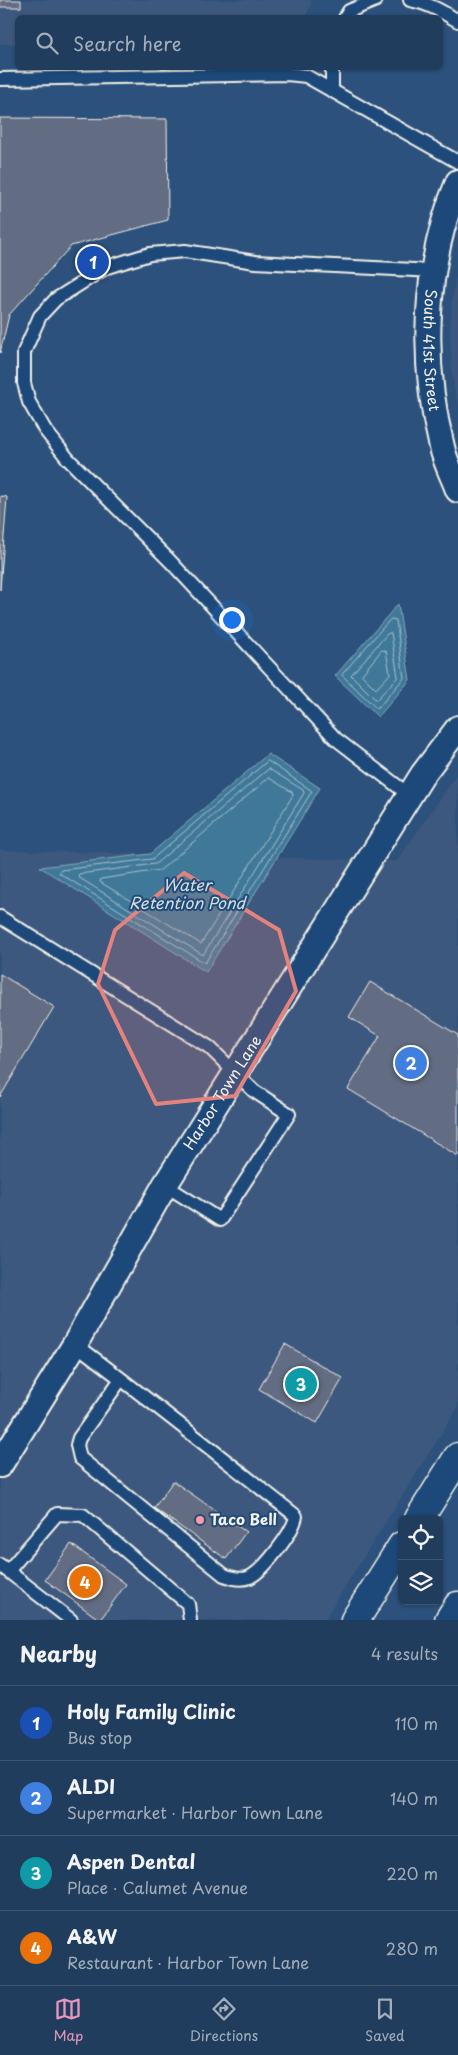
<!DOCTYPE html>
<meta charset="utf-8">
<style>
:root{--surface:#213d5d;--page:#2d4866;--text:#f1f3f6;--muted:#a2aebc;--line:#3e5672;--accent:#e797bd}
body{margin:0;font-family:"Playpen Sans",sans-serif;background:var(--page);color:var(--text)}
.controls{position:absolute;right:15px;bottom:15px;display:grid;overflow:hidden;border-radius:8px;box-shadow:0 1px 4px #0004}
.controls button{width:45px;height:45px;display:grid;place-items:center;padding:0;border:0;border-bottom:1px solid var(--line);background:var(--surface);color:var(--text);font:25px sans-serif}
.you{position:absolute;left:231px;top:619px;width:18px;height:18px;margin:-12px;border:4px solid #fff;border-radius:50%;background:#1a73e8;box-shadow:0 0 0 8px #1a73e833}
.badge{display:grid;place-items:center;width:32px;height:32px;border-radius:50%;background:var(--accent);color:#fff;font-size:16px;font-weight:700}
.pin{position:absolute;translate:-50% -50%;border:2px solid #fff;box-shadow:0 1px 5px #0006}
.list{margin:0;padding:0;list-style:none}
h2{display:flex;justify-content:space-between;align-items:center;height:65px;margin:0;padding:0 20px;font-size:21px}
h2 small{font-size:16px;font-weight:400;color:var(--muted)}
.list li{display:grid;grid-template-columns:32px 1fr auto;gap:15px;align-items:center;box-sizing:border-box;height:75px;padding:0 20px;border-top:1px solid var(--line)}
.list b{display:block;font-size:19px;white-space:nowrap}
.list p{margin:0;font-size:16px;white-space:nowrap;color:var(--muted)}
.list em{font-size:16px;font-style:normal;color:var(--muted)}
.icon{flex:none;width:28px;height:28px;fill:none;stroke:currentColor;stroke-width:2;stroke-linecap:round;stroke-linejoin:round}
.map{position:relative;flex:none;width:458px;height:1620px;overflow:hidden}
.search{position:absolute;background:var(--surface);box-shadow:0 1px 4px #0004;left:15px;right:15px;top:15px;height:55px;display:flex;align-items:center;gap:12px;box-sizing:border-box;padding:0 18px;border-radius:8px;color:var(--muted);font-size:19px}
.sheet{height:365px;background:var(--surface)}
nav{display:flex;justify-content:space-around;align-items:center;box-sizing:border-box;height:70px;border-top:1px solid var(--line);background:var(--surface);font-size:14px;color:var(--muted)}
nav a{display:grid;justify-items:center;gap:2px}
nav .on{color:var(--accent)}
.map>svg:first-child{display:block}
.built{fill:#3c597e}
.water{fill:#40789a;stroke:#88a8b9}
.lines{fill:none;stroke-linecap:round;stroke-linejoin:round}
.shore{stroke:#acc1c9;stroke-width:1}
.building{fill:#626c82;stroke:#f4f1e8}
.service-casing{stroke:#f4f1e8;stroke-width:16}
.minor-casing{stroke:#f4f1e8;stroke-width:28}
.primary-casing{stroke:#f4f1e8;stroke-width:31}
.service{stroke:#1f4a7a;stroke-width:12}
.minor{stroke:#1f4a7a;stroke-width:24}
.primary{stroke:#1f4a7a;stroke-width:28}
.marked{fill:#e4827e;fill-opacity:0.2;stroke:#e4827e;stroke-width:4;stroke-linejoin:round}
.poi-dot{fill:#ff9aa2;stroke:#1f4a7a;stroke-width:2}
.labels{text-anchor:middle;stroke-width:4;stroke-linejoin:round;paint-order:stroke}
.street-label{font-size:15px;fill:#f4f1e8;stroke:#1f4a7a}
.poi-label{font-size:15px;font-weight:bold;fill:#f4f1e8;stroke:#1f4a7a;text-anchor:start}
.water-label{font-size:16px;font-style:italic;fill:#d9dfdc;stroke:#1f4a7a}
</style>
<div class="map">
<svg width="458" height="1620" viewBox="0 0 458 1620">
<rect width="100%" height="100%" fill="#2c517c"/>
<filter id="ink" filterUnits="userSpaceOnUse"><feTurbulence type="fractalNoise" baseFrequency=".02" numOctaves="2"/><feDisplacementMap in="SourceGraphic" scale="10" xChannelSelector="R" yChannelSelector="G"/><feConvolveMatrix kernelMatrix="1 2 1 2 8 2 1 2 1" color-interpolation-filters="sRGB"/></filter>
<g filter="url(#ink)">
<path class="built" d="M0 0H312L306 17 18 18 17 44H0Z
M458 266V408L452 375 450 333 452 298Z
M458 773V1407L324 1620H0V850L397 861Z"/>
<path class="water" d="M398 604 410 680 378 717 335 676Z
M268 754 320 788 206 972 40 867 150 854Z"/>
<g class="lines">
<path class="shore" d="M391 619 396 620 404 678 377 709 342 675Z
M391 633 398 677 376 700 351 675 387 634Z
M382 650 386 651 390 674 376 689 362 675Z
M268 761 312 791 205 963 59 873 61 870 152 859Z
M269 769 303 790 304 793 203 955 78 877 79 874 155 864Z
M269 778 292 792 293 795 201 944 100 882 101 879 160 870Z"/>
</g>
<path class="building" d="M0 0H21V7H0Z
M0 118 167 119 168 220 71 246 9 315 0 353Z
M0 496 7 497 0 590Z
M0 974 54 1007 0 1097Z
M370 982 458 1035V1156L348 1089 380 1036 349 1017Z
M285 1344 343 1378 317 1423 259 1389Z
M173 1481 246 1532 226 1559 154 1508Z
M71 1544 126 1584 100 1620 45 1580Z"/>
<g class="lines">
<defs>
<path id="service" d="M410 0C428 3 443 12 458 21
M345 18 349 11 376 0
M0 79 287 74 306 76 458 162
M332 90V68
M409 795 336 739 170 561 68 459 45 430 29 402 24 383V352L40 316 56 299 107 267 150 254 185 251 255 262 434 271
M0 917 209 1047 254 1091 289 1114 220 1220 165 1185
M75 1344C150 1400 222 1458 296 1516 294 1531 265 1569 250 1577 242 1581 232 1578 224 1575L80 1458 77 1445 79 1438 121 1379
M0 1565 71 1620
M8 1571 57 1514 83 1515 188 1604 190 1620"/>
<g id="minor">
<path id="s1" d="M458 182C424 264 420 361 442 447 445 462 453 476 458 490"/>
<path id="s2" d="M0 1465 75 1344 165 1185 423 774 458 728"/>
</g>
<path id="primary" d="M419 1519 458 1457
M355 1620 402 1546
M449 1620 458 1606"/>
</defs>
<use href="#service" class="service-casing"/>
<use href="#minor" class="minor-casing"/>
<use href="#primary" class="primary-casing"/>
<use href="#service" class="service"/>
<use href="#minor" class="minor"/>
<use href="#primary" class="primary"/>
</g>
</g>
<path class="marked" d="M184 873 279 930 296 991 235 1096 156 1104 98 984 115 930Z"/>
<circle class="poi-dot" cx="200" cy="1520" r="5"/>
<g class="labels">
<g class="street-label">
<text dy="5" stroke="none"><textPath href="#s1" startOffset="172">South 41st Street</textPath></text>
<text dy="5" stroke="none"><textPath href="#s2" startOffset="434">Harbor Town Lane</textPath></text>
</g>
<g class="poi-label">
<text x="210" y="1525">Taco Bell</text>
</g>
<g class="water-label">
<text x="187" y="891">Water<tspan x="187" dy="18">Retention Pond</tspan></text>
</g>
</g>
</svg>
<div class="controls">
<button><svg class="icon" aria-label="locate" viewBox="0 0 24 24"><circle cx="12" cy="12" r="6"/><path d="M12 2v4M12 18v4M2 12h4M18 12h4"/></svg></button>
<button><svg class="icon" aria-label="layers" viewBox="0 0 24 24"><path d="M12 4l9 5-9 5-9-5zM3 14l9 5 9-5"/></svg></button>
</div>
<div class="you"></div>
<div class="pin badge" style="left:93px;top:262px;background:#1a4fb4">1</div>
<div class="pin badge" style="left:411px;top:1063px;background:#3f7fe0">2</div>
<div class="pin badge" style="left:301px;top:1384px;background:#0f9aa8">3</div>
<div class="pin badge" style="left:85px;top:1582px;background:#e8710a">4</div>
<div class="search"><svg class="icon" aria-label="search" viewBox="0 0 24 24"><circle cx="10" cy="10" r="6"/><path d="M15 15l6 6"/></svg>Search here</div>
</div>
<section class="sheet">
<h2>Nearby<small>4 results</small></h2>
<ul class="list">
<li><span class="badge" style="background:#1a4fb4">1</span><div><b>Holy Family Clinic</b><p>Bus stop</p></div><em>110 m</em></li>
<li><span class="badge" style="background:#3f7fe0">2</span><div><b>ALDI</b><p>Supermarket · Harbor Town Lane</p></div><em>140 m</em></li>
<li><span class="badge" style="background:#0f9aa8">3</span><div><b>Aspen Dental</b><p>Place · Calumet Avenue</p></div><em>220 m</em></li>
<li><span class="badge" style="background:#e8710a">4</span><div><b>A&amp;W</b><p>Restaurant · Harbor Town Lane</p></div><em>280 m</em></li>
</ul>
</section>
<nav>
<a class="on"><svg class="icon" aria-label="map" viewBox="0 0 24 24"><path d="M3 6l6-2 6 2 6-2v14l-6 2-6-2-6 2zM9 4v14M15 6v14"/></svg>Map</a>
<a><svg class="icon" aria-label="directions" viewBox="0 0 24 24"><path d="M12 3l9 9-9 9-9-9zM9 14v-3h6M13 9l2 2-2 2"/></svg>Directions</a>
<a><svg class="icon" aria-label="saved" viewBox="0 0 24 24"><path d="M7 4h10v16l-5-4-5 4z"/></svg>Saved</a>
</nav>
